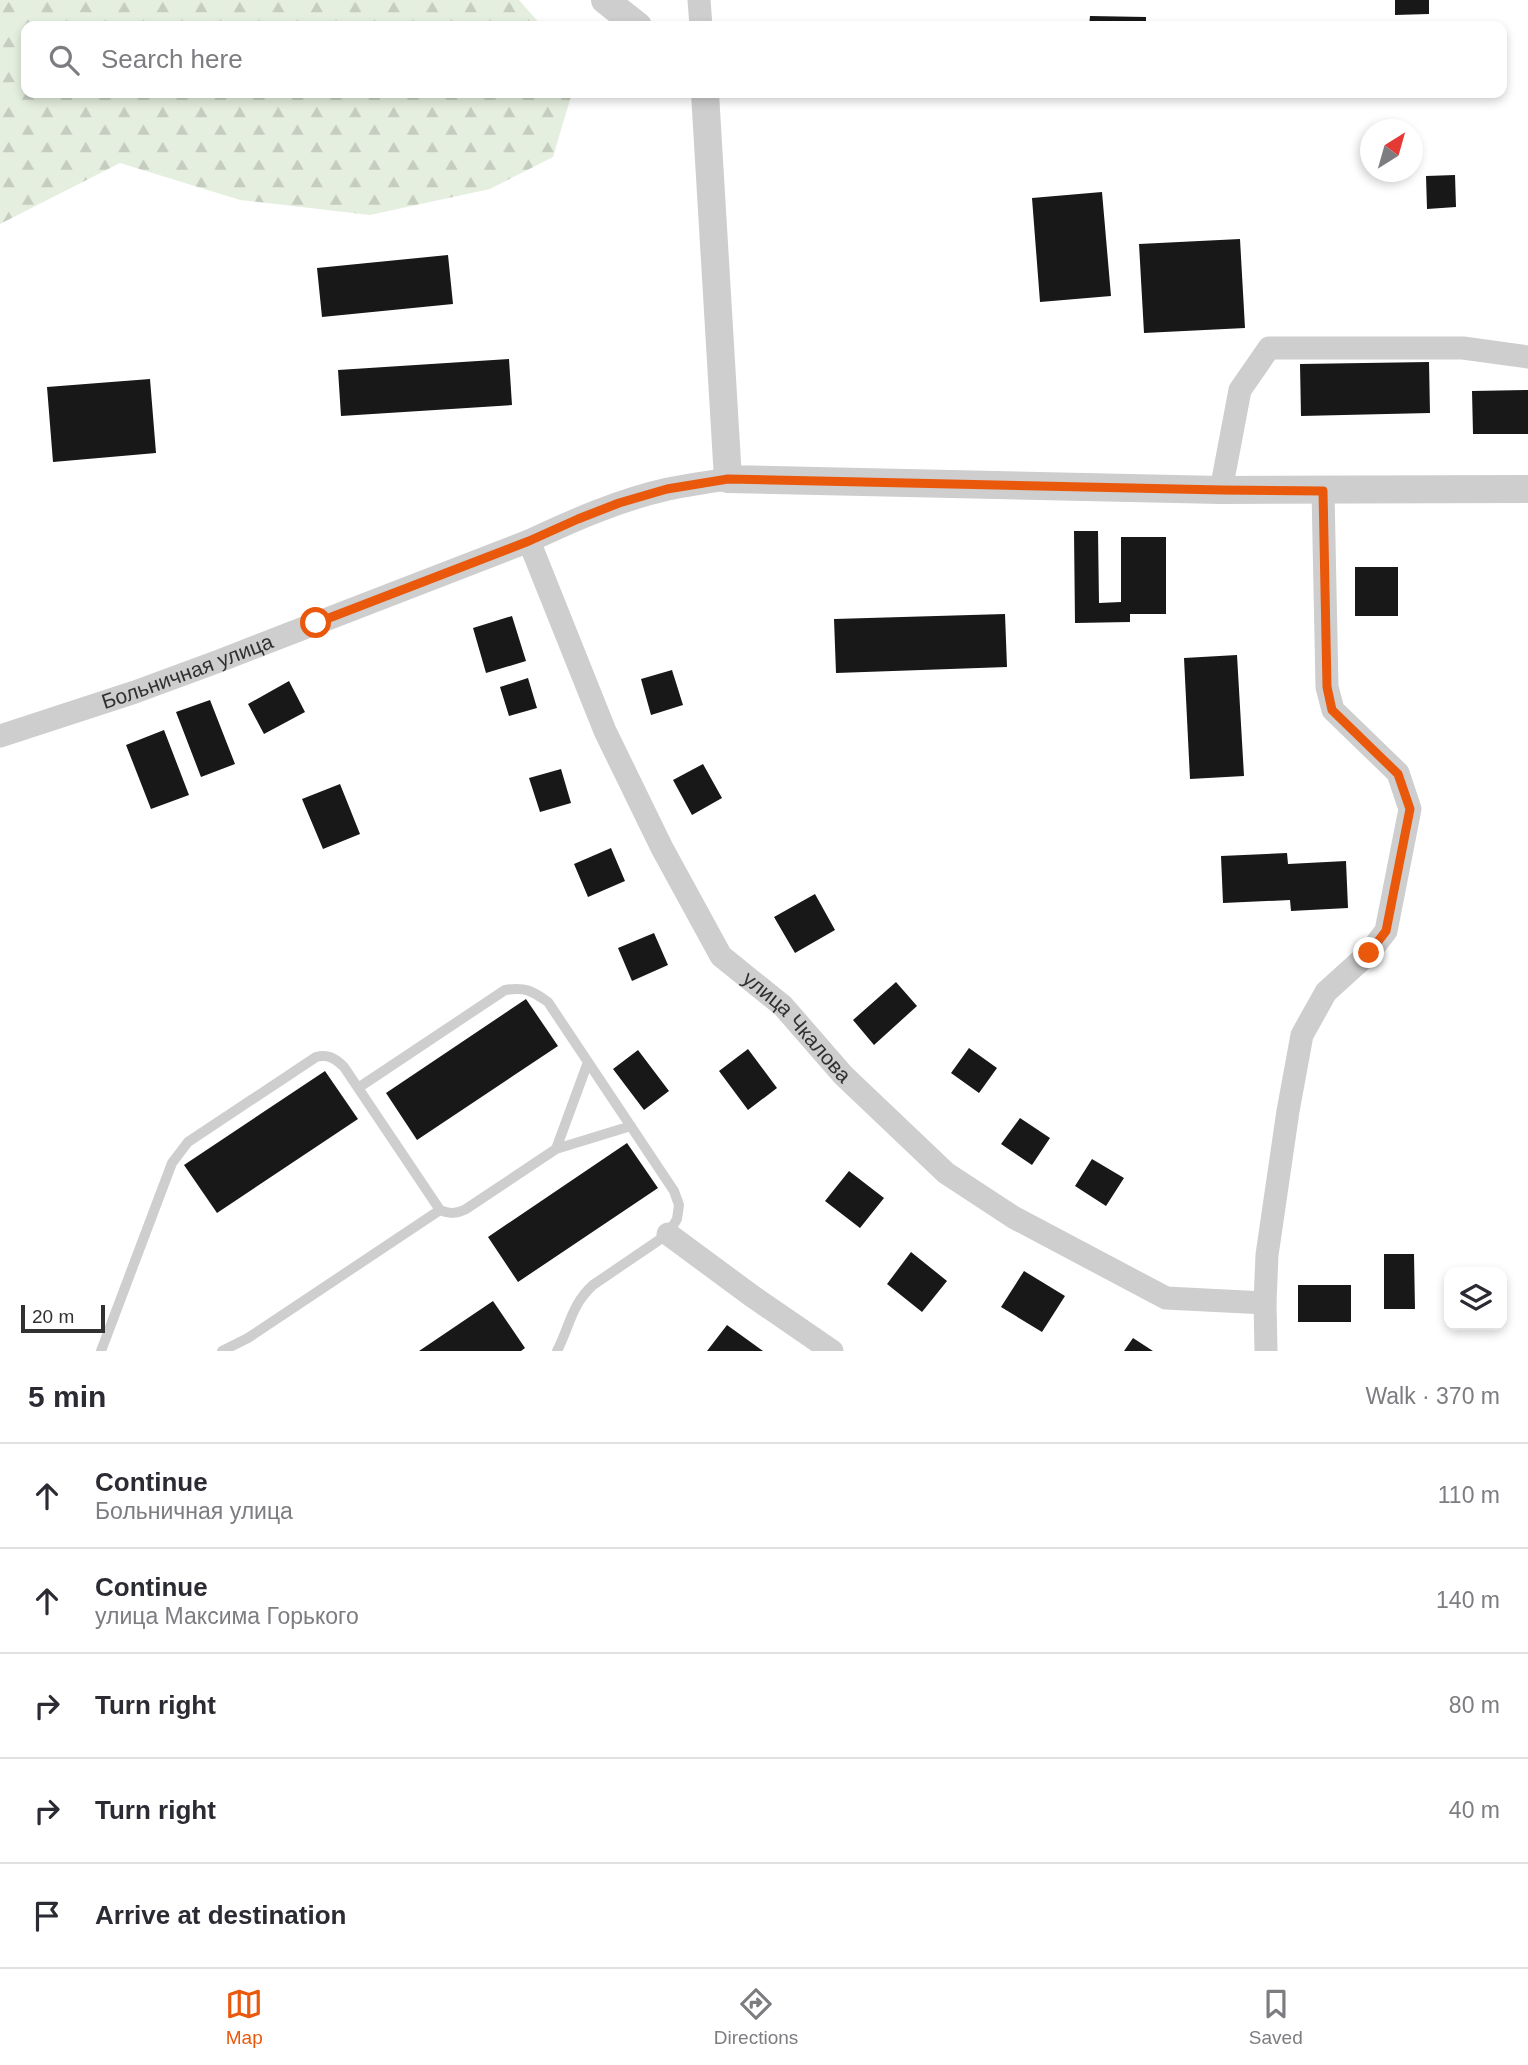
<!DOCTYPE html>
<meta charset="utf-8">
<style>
:root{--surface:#fff;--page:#f7f7f7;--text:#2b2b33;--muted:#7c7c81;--line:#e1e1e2;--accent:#ea580c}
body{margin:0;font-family:Arial,sans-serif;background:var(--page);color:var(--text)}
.controls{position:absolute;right:21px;bottom:21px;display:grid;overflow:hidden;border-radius:14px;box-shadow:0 4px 10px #0003}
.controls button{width:63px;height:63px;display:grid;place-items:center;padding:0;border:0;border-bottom:2px solid var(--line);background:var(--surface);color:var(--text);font:35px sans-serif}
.compass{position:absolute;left:1360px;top:119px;width:63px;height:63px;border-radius:50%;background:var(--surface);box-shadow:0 4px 10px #0003;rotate:37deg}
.scale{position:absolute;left:21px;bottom:18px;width:84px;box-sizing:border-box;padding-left:7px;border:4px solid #313131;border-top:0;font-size:19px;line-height:24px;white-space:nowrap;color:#313131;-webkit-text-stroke:5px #fff;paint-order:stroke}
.stop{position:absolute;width:21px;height:21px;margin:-16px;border:5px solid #ea580c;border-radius:50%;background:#fff}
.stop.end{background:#ea580c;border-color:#fff;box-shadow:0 2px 7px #0008}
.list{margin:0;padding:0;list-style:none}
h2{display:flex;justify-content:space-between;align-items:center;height:91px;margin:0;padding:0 28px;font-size:30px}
h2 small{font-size:23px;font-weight:400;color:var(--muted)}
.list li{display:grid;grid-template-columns:46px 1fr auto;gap:21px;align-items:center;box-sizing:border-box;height:105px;padding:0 28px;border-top:2px solid var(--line)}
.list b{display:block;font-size:26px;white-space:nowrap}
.list p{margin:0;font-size:23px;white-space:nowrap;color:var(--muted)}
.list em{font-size:23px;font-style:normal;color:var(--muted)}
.icon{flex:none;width:38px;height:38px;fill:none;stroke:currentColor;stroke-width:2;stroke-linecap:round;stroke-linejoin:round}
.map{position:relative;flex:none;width:1528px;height:1351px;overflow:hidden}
.search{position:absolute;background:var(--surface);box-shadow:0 4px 10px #0003;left:21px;right:21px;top:21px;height:77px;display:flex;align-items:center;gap:18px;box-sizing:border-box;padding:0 24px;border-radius:14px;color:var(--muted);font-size:26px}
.sheet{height:616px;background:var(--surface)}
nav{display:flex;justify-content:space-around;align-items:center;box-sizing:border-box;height:98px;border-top:2px solid var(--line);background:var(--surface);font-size:19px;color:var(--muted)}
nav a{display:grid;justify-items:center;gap:4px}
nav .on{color:var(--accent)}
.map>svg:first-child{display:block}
.forest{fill:url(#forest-firs)}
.building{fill:#181818}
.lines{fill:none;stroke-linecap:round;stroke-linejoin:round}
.service{stroke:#cecece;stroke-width:10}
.minor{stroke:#cecece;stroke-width:23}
.tertiary{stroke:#cecece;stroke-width:28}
.route{stroke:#ea580c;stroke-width:9}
.labels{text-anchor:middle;stroke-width:7;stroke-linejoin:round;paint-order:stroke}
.street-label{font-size:21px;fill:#313131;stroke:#fff}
</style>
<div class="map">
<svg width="1528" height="1351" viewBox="0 0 1528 1351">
<defs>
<pattern id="forest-firs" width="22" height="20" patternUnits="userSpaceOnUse" patternTransform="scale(1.75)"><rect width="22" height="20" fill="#e5efdf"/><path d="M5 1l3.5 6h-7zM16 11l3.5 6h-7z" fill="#c5cdc0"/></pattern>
</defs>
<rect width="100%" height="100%" fill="#fff"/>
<path class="forest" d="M0 0H519L542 26H26V93H572L553 157 490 189 370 215 240 200 120 163 0 224Z"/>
<path class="building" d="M1395 0H1429V14L1395 15Z
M1090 16 1146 17V26H1089Z
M1455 175 1456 207 1427 209 1426 176Z
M1102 192 1111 296 1040 302 1032 198Z
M1240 239 1245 328 1144 333 1139 244Z
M448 255 453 304 322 317 317 268Z
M509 359 512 405 341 416 338 370Z
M1429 362 1430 413 1301 416 1300 364Z
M150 379 156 453 53 462 47 387Z
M1528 390V434H1473L1472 391Z
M1074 531H1098L1099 603 1121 602V537H1166V614H1130V622L1075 623Z
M1355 567H1398V616H1355Z
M1005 614 1007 667 836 673 834 619Z
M512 616 526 661 486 673 473 628Z
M1237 655 1244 776 1190 779 1184 658Z
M672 670 683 705 651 715 641 679Z
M528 678 537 708 509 716 500 687Z
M289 681 305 712 264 734 248 704Z
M210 700 235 764 201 777 176 712Z
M164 730 189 795 151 809 126 745Z
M703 764 722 798 692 815 673 780Z
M561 769 571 803 540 812 529 778Z
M340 784 360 834 323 849 302 799Z
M611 848 625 881 588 897 574 864Z
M1287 853 1288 864 1346 861 1348 908 1291 911 1290 900 1223 903 1221 856Z
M815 894 835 930 795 953 774 917Z
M654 933 668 965 632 981 618 948Z
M896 982 917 1006 874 1045 853 1020Z
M526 999 558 1046 417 1140 386 1093Z
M969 1048 997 1068 979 1093 951 1073Z
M748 1049 777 1088 748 1110 719 1071Z
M638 1050 669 1091 644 1110 613 1069Z
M325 1071 358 1119 217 1213 184 1165Z
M1020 1118 1050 1138 1032 1165 1001 1144Z
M627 1143 658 1188 518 1282 488 1237Z
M1092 1159 1124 1178 1106 1206 1075 1186Z
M849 1171 884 1198 860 1228 825 1201Z
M911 1252 947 1281 922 1312 887 1284Z
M1384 1254H1414L1415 1309H1384Z
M1024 1271 1065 1296 1042 1332 1001 1307Z
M1298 1285H1351V1322H1298Z
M493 1301 525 1348 521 1351H419Z
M727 1325 763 1351H707Z
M1133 1338 1153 1351H1124Z"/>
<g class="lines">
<path class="service" d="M588 1062 556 1149 631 1126
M358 1088 505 990C525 987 531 990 548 1002L674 1191 679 1205 677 1219 668 1234 593 1285C571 1305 570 1326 557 1351
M101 1351 172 1163 188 1142 316 1057C328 1054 335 1058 344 1067L440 1210C449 1214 456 1214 466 1209L556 1149
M222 1351 248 1338 440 1210"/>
<g class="minor">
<path d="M699 0 701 26"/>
<path d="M1221 490 1240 390 1269 348H1463L1528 357"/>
<path id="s1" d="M529 541 605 731 662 848 721 956 783 1006 843 1075 946 1173 1013 1217 1166 1298 1265 1303"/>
<path id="s2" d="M0 736 135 692 219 661 529 541C574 520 619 500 668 489 688 485 708 482 728 479"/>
<path d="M668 1234 752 1296 832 1351"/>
<path d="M1266 1351 1265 1303 1267 1255 1288 1111 1302 1035 1326 992 1369 953 1386 931 1410 809 1398 773 1333 710 1327 687 1323 491"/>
</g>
<path class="tertiary" d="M605 0 638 26
M705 93 728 479 1221 490 1528 489"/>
</g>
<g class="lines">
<path class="route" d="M316 623 529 541 578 519 619 503 667 489 728 479 1222 490 1323 491 1327 687 1332 710 1398 774 1410 809 1386 931 1369 953"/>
</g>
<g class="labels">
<g class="street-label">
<text dy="7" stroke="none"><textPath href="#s2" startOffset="198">Больничная улица</textPath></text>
<text dy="7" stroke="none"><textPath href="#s1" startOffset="562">улица Чкалова</textPath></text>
</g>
</g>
</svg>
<div class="controls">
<button><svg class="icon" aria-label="layers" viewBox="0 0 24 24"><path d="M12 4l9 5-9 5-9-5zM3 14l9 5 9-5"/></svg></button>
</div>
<svg class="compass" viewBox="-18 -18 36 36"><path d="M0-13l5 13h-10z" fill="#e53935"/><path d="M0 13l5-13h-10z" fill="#7c7c81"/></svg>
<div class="scale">20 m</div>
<div class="stop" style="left:316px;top:623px"></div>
<div class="stop end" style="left:1369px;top:953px"></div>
<div class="search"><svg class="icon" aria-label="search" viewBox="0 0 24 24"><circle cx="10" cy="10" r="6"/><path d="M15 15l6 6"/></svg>Search here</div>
</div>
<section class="sheet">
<h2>5 min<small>Walk · 370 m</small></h2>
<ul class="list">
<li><svg class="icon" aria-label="ahead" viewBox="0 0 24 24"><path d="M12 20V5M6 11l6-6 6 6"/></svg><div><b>Continue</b><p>Больничная улица</p></div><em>110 m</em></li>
<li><svg class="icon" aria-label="ahead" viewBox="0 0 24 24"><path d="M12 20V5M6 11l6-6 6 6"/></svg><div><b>Continue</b><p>улица Максима Горького</p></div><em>140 m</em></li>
<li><svg class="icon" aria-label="right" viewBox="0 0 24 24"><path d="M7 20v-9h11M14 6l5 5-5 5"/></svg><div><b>Turn right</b></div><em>80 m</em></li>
<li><svg class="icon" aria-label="right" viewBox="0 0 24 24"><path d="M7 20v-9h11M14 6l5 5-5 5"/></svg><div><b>Turn right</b></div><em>40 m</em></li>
<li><svg class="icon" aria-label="arrive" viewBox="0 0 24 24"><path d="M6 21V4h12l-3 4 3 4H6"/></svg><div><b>Arrive at destination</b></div></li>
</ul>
</section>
<nav>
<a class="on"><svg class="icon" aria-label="map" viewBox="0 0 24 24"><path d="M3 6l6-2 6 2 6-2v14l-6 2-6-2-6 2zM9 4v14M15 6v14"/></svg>Map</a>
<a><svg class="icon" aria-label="directions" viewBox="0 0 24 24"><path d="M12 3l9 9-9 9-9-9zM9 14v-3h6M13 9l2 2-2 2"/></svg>Directions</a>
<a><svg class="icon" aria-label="saved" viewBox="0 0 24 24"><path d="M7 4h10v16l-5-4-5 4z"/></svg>Saved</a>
</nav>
